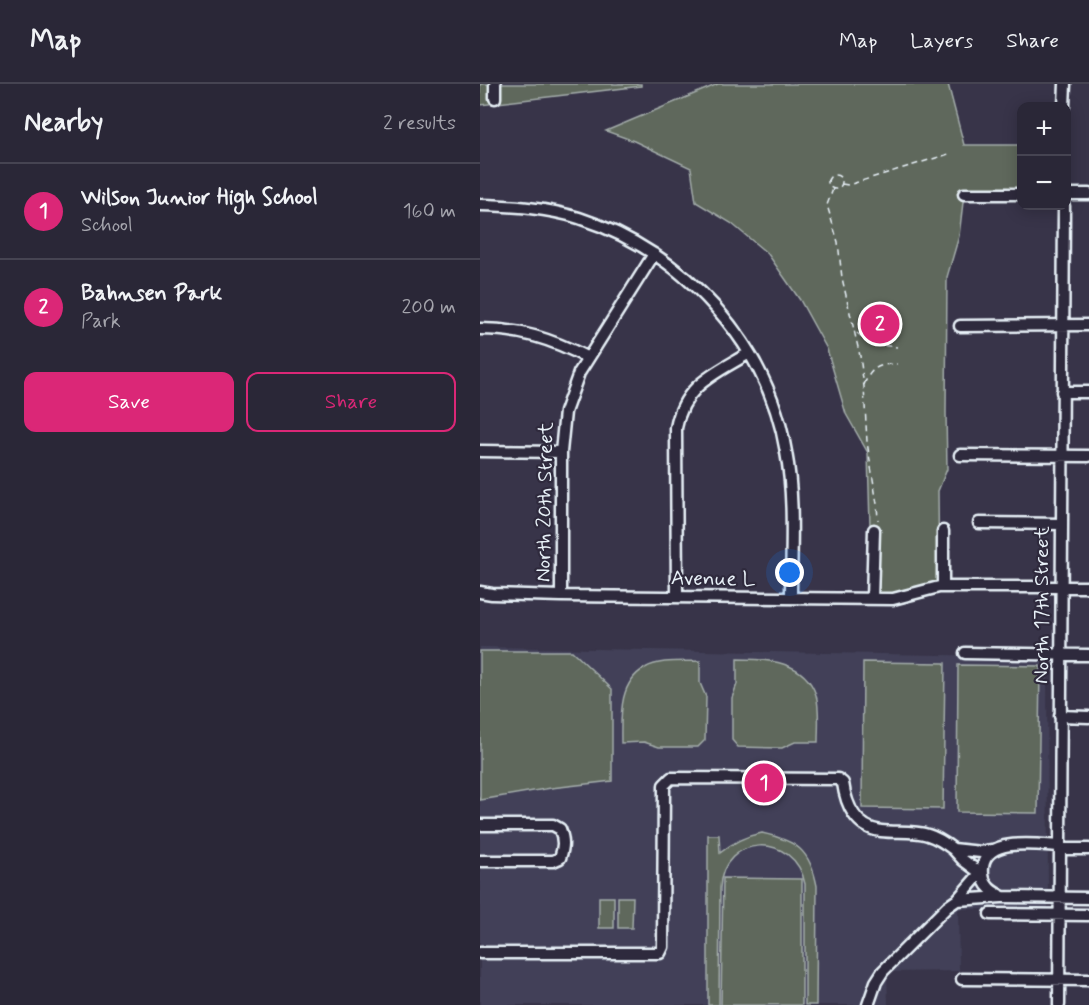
<!DOCTYPE html>
<meta charset="utf-8">
<style>
:root{--surface:#2a2737;--page:#322f3f;--text:#f1f3f6;--muted:#a5a5ad;--line:#464452;--accent:#db2777}
body{margin:0;font-family:Mynerve,sans-serif;background:var(--page);color:var(--text)}
.controls{position:absolute;right:18px;top:18px;display:grid;overflow:hidden;border-radius:12px;box-shadow:0 3px 15px #0003}
.controls button{width:54px;height:54px;display:grid;place-items:center;padding:0;border:0;border-bottom:2px solid var(--line);background:var(--surface);color:var(--text);font:30px sans-serif}
.you{position:absolute;left:310px;top:489px;width:21px;height:21px;margin:-15px;border:4px solid #fff;border-radius:50%;background:#1a73e8;box-shadow:0 0 0 9px #1a73e833}
.badge{display:grid;place-items:center;width:39px;height:39px;border-radius:50%;background:var(--accent);color:#fff;font-size:20px;font-weight:700}
.pin{position:absolute;translate:-50% -50%;border:3px solid #fff;box-shadow:0 2px 6px #0006}
.list{margin:0;padding:0;list-style:none}
h2{display:flex;justify-content:space-between;align-items:center;height:78px;margin:0;padding:0 24px;font-size:26px}
h2 small{font-size:20px;font-weight:400;color:var(--muted)}
.list li{display:grid;grid-template-columns:39px 1fr auto;gap:18px;align-items:center;box-sizing:border-box;height:96px;padding:0 24px;border-top:2px solid var(--line)}
.list b{display:block;font-size:22px;white-space:nowrap}
.list p{margin:0;font-size:20px;white-space:nowrap;color:var(--muted)}
.list em{font-size:20px;font-style:normal;color:var(--muted)}
.actions{display:flex;gap:12px;padding:18px 24px}
.actions a{flex:1;padding:14px 0;border:2px solid var(--accent);border-radius:12px;text-align:center;font-size:21px;color:var(--accent)}
.actions .main{background:var(--accent);color:#fff}
.map{position:relative;flex:none;width:609px;height:921px;overflow:hidden}
header{display:flex;align-items:center;gap:36px;box-sizing:border-box;height:84px;padding:0 30px;background:var(--surface);border-bottom:2px solid var(--line)}
header strong{font-size:28px}
nav{display:flex;gap:33px;margin-inline-start:auto;font-size:21px}
main{display:flex}
aside{flex:1;background:var(--surface)}
.map>svg:first-child{display:block}
.built{fill:#424158}
.green{fill:#5e675b;stroke:#a3acaa;stroke-width:1.5}
.lines{fill:none;stroke-linecap:round;stroke-linejoin:round}
.minor-casing{stroke:#e8f1f8;stroke-width:15}
.path{stroke:#e8f1f8;stroke-width:1.5;stroke-dasharray:6 4.5;stroke-linecap:butt}
.minor{stroke:#2f2a3d;stroke-width:10}
.labels{text-anchor:middle;stroke-width:4.5;stroke-linejoin:round;paint-order:stroke}
.street-label{font-size:21px;fill:#e8f1f8;stroke:#2f2a3d}
</style>
<header>
<strong>Map</strong>
<nav><a>Map</a><a>Layers</a><a>Share</a></nav>
</header>
<main>
<aside>
<h2>Nearby<small>2 results</small></h2>
<ul class="list">
<li><span class="badge">1</span><div><b>Wilson Junior High School</b><p>School</p></div><em>160 m</em></li>
<li><span class="badge">2</span><div><b>Bahnsen Park</b><p>Park</p></div><em>200 m</em></li>
</ul>
<div class="actions"><a class="main">Save</a><a>Share</a></div>
</aside>
<div class="map">
<svg width="609" height="921" viewBox="0 0 609 921">
<rect width="100%" height="100%" fill="#383449"/>
<filter id="ink" filterUnits="userSpaceOnUse"><feTurbulence type="fractalNoise" baseFrequency=".0167" numOctaves="2"/><feDisplacementMap in="SourceGraphic" scale="12" xChannelSelector="R" yChannelSelector="G"/><feConvolveMatrix kernelMatrix="1 2 1 2 8 2 1 2 1" color-interpolation-filters="sRGB"/></filter>
<g filter="url(#ink)">
<path class="built" d="M0 563 567 573 568 826 478 825 479 887 407 888 408 921H0Z"/>
<path class="green" d="M0 0H161V2L0 21Z
M238 0H468L484 61H541V110H484L479 152 467 193 466 329 467 385 458 407 459 503 392 515 388 369 366 330 347 265 320 216 288 170 251 139 216 118 211 84 154 57 126 47Z
M0 567H92L132 605V697L71 704 0 716Z
M257 575C288 575 325 577 336 611 340 625 338 644 338 658H315L302 664 258 663 252 656V614L257 600Z
M220 577V599L226 613 225 656 218 663H179L164 658 141 659C141 633 138 599 165 584 180 575 204 578 220 577Z
M383 578 465 579 463 725 382 724Z
M478 581 560 582 558 729 477 728Z
M282 749C317 757 330 766 337 802L336 921H325V800C315 747 242 750 240 804L239 921H228V751H239L240 769C253 758 265 752 282 749Z
M243 794 322 795V921H241Z
M119 813H134V844H119Z
M138 813H153L152 844H138Z"/>
<g class="lines">
<defs>
<path id="minor" d="M15 14V0
M584 22 585 0
M484 110H542
M586 110H609
M0 121C34 122 67 124 99 134 204 168 288 259 306 368 315 416 311 466 311 514
M480 242 609 241
M0 245C40 245 72 255 108 274
M582 308H609
M0 367 81 368
M480 371 609 372
M499 439 581 440
M463 502V447
M0 508 12 510 81 512 413 515 459 503H609
M81 512V368L85 328 99 289 174 170
M197 513 196 344C204 300 235 290 269 269
M392 515 394 446
M485 569 609 571
M580 632 609 633
M0 741H73L80 745C84 756 84 763 80 774L73 777H0
M580 762C555 761 499 751 503 790 504 803 513 808 523 813L609 814
M580 765H609
M512 766 501 768 473 765 483 776 503 791 496 794 477 816 522 813
M510 830 609 831
M0 869H180L183 863 184 701 191 694 358 695 363 699C366 721 376 744 401 747 416 749 433 746 448 751 458 754 465 759 473 765
M482 895 609 896
M388 921 396 898 403 887 467 823 477 816
M579 921 584 122"/>
</defs>
<use href="#minor" class="minor-casing"/>
<path class="path" d="M348 98a7 7 0 1 1 14 0a7 7 0 1 1-14 0Z
M362 100 368 101 472 69
M353 105 347 121 358 158 362 194 380 272 384 303 387 358 397 420 398 436
M377 249 391 260 417 263
M384 301C391 283 399 280 417 280"/>
<use href="#minor" class="minor"/>
</g>
</g>
<g class="labels">
<g class="street-label">
<text transform="translate(64 418) rotate(-89)" y="7">North 20th Street</text>
<text transform="translate(233 494) rotate(1)" y="7">Avenue L</text>
<text transform="translate(561 521) rotate(-90)" y="7">North 17th Street</text>
</g>
</g>
</svg>
<div class="controls">
<button>+</button>
<button>−</button>
</div>
<div class="you"></div>
<div class="pin badge" style="left:284px;top:699px">1</div>
<div class="pin badge" style="left:400px;top:240px">2</div>
</div>
</main>
